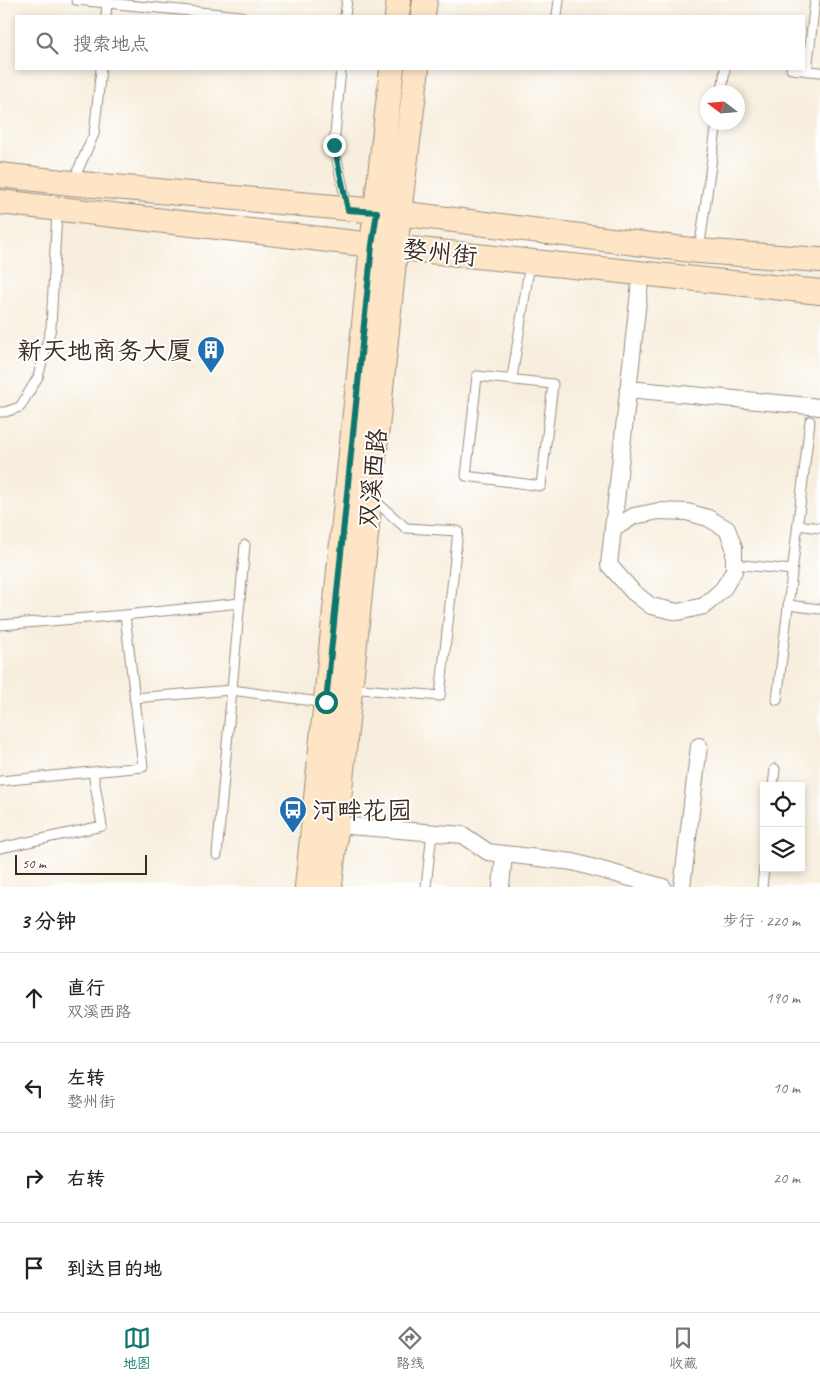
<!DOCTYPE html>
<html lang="zh">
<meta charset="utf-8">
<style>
:root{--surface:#fff;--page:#f6f6f6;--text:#222;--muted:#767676;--line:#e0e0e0;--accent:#0f766e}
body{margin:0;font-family:Caveat,"LXGW WenKai TC",sans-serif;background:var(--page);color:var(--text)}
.controls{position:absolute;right:15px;bottom:15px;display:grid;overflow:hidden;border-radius:0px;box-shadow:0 2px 8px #0003}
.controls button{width:45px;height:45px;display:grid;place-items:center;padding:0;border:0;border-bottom:1px solid var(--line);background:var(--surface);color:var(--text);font:25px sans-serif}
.compass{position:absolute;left:700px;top:85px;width:45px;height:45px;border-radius:50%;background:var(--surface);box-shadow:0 2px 8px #0003;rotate:286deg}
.scale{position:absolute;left:15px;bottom:12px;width:132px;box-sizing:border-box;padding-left:5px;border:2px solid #3b2a1e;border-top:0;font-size:14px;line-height:18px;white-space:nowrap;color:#3b2a1e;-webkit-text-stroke:4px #fff;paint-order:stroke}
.stop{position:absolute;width:15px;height:15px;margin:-11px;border:4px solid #0f766e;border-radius:50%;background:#fff}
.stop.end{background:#0f766e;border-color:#fff;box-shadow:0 1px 5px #0008}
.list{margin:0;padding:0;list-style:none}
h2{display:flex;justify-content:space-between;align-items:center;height:65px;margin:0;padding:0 20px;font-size:21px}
h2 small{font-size:16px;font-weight:400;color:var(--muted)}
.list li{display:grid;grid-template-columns:32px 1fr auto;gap:15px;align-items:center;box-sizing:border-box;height:90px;padding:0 20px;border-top:1px solid var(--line)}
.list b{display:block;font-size:19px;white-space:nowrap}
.list p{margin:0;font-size:16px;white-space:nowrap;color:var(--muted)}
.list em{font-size:16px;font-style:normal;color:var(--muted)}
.icon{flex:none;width:28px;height:28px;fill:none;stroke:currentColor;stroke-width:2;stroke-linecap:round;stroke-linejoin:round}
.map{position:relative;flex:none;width:820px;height:887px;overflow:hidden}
.search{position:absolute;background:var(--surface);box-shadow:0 2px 8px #0003;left:15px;right:15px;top:15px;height:55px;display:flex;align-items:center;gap:12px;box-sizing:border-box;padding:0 18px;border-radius:0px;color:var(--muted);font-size:19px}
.sheet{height:425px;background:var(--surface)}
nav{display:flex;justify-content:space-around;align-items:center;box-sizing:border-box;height:70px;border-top:1px solid var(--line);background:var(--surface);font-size:14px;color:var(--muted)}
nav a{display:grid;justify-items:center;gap:2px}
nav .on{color:var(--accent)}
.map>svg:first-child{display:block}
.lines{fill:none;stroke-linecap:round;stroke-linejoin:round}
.service-casing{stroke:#998c7e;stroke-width:11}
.minor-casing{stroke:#998c7e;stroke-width:18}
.secondary-casing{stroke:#998c7e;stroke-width:26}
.service{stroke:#fff;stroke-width:9}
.minor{stroke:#fff;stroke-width:16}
.secondary{stroke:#fde5c5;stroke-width:24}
.route{stroke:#0f766e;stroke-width:6}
.labels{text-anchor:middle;stroke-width:4;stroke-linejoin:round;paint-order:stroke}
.street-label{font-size:25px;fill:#3b2a1e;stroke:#fff}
.poi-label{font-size:25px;fill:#3b2a1e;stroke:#fff;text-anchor:end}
</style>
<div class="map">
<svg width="820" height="887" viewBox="0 0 820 887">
<rect width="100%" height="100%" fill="#fff"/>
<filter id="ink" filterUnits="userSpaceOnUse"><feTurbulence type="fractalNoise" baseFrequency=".02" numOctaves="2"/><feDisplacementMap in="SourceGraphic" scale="10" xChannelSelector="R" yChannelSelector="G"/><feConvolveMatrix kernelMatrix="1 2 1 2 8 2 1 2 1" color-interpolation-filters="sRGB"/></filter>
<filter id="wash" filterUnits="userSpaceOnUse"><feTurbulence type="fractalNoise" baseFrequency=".0096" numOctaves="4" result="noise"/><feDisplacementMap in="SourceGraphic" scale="20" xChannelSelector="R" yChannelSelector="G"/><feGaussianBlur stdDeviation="1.12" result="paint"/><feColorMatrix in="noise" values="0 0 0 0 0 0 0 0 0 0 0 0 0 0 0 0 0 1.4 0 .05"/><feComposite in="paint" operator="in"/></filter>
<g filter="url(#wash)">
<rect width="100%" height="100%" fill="#f7eedd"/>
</g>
<g filter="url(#ink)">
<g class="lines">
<defs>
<path id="service" d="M76 0 241 16
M106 16 107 0
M345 16 347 0
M557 16 559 0
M341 69 334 145 347 207
M791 69 820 72
M807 71 815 0
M722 92 725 69
M73 181 94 134 101 69
M699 251 717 122
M477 376 553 384 541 486 466 476Z
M512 378 530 263
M0 412H5L20 407 38 377 51 328 57 210
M798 525 820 528
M734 564 792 570
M788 605 820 609
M0 625 125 615 240 603
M351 688 440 696 458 531 406 528 373 499
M134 698 232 690 326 703
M777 700 810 421
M0 781 143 767 125 615
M773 786 775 769
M0 848 102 826 93 772
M217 855 245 545
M426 887 432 832
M762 887 764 868"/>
<path id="minor" d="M628 389 820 407
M613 529 634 516 659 511 687 512 708 518 727 529 734 547V571L723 589 704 606 678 612 651 606 633 592 609 565 641 273
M336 825 463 835 488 852 573 862 663 887
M501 887 504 854
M682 887 699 746"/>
<path id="secondary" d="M397 16 399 0
M423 16 425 0
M0 175 71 183 399 213 699 251 820 260
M0 202 372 245 820 292
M307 887 372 245 392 69
M330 887 399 213 417 69"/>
</defs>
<use href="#service" class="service-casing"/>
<use href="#minor" class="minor-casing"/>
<use href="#secondary" class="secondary-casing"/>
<use href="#service" class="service"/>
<use href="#minor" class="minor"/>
<use href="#secondary" class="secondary"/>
</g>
</g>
<g class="lines" filter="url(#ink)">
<path class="route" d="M326 702 372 245 377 212 348 210 334 145"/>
</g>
<defs>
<symbol id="building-pin" viewBox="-11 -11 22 30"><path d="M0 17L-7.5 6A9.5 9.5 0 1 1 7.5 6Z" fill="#1f6fb2" stroke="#fff"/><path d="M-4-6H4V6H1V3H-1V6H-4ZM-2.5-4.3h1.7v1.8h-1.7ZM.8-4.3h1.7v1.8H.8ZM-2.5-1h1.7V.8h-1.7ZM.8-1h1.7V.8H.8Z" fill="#fff"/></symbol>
<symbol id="bus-pin" viewBox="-11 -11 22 30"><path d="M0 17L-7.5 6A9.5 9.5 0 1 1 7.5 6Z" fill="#1f6fb2" stroke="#fff"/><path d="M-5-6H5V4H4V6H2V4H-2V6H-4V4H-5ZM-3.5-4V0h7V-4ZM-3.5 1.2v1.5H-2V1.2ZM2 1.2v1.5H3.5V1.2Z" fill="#fff"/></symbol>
</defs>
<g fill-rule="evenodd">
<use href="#building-pin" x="195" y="334" width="32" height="43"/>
<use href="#bus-pin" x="277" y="794" width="32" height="43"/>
</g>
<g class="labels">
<g class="street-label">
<text transform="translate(440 252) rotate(6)" y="9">婺州街</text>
<text transform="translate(372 478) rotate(-84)" y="9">双溪西路</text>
</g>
<g class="poi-label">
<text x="192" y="359">新天地商务大厦</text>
<text x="312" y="819" text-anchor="start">河畔花园</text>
</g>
</g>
</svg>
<div class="controls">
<button><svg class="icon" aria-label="locate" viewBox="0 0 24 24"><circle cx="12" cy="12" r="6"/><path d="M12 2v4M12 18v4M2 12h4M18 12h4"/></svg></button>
<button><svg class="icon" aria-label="layers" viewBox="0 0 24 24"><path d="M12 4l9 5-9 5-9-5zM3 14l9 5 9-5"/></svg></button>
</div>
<svg class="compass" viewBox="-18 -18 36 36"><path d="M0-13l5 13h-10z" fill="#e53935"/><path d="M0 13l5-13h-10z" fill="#767676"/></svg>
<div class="scale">50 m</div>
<div class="stop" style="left:326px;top:702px"></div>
<div class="stop end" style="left:334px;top:145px"></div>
<div class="search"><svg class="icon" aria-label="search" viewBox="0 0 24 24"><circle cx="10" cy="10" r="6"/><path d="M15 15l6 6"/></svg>搜索地点</div>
</div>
<section class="sheet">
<h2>3 分钟<small>步行 · 220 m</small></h2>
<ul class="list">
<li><svg class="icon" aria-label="ahead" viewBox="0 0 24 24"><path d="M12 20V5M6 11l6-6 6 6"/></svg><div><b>直行</b><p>双溪西路</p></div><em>190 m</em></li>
<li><svg class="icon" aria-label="left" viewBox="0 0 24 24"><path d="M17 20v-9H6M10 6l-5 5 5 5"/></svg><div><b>左转</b><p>婺州街</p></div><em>10 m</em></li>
<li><svg class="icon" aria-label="right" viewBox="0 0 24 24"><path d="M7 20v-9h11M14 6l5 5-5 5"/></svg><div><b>右转</b></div><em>20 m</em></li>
<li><svg class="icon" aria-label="arrive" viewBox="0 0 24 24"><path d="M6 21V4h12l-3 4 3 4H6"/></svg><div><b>到达目的地</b></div></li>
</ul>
</section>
<nav>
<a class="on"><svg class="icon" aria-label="map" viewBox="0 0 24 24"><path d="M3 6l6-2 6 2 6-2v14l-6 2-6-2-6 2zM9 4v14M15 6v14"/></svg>地图</a>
<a><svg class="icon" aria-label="directions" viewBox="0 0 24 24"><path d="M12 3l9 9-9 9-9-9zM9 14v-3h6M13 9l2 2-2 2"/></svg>路线</a>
<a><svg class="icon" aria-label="saved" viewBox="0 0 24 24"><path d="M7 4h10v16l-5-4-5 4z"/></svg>收藏</a>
</nav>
